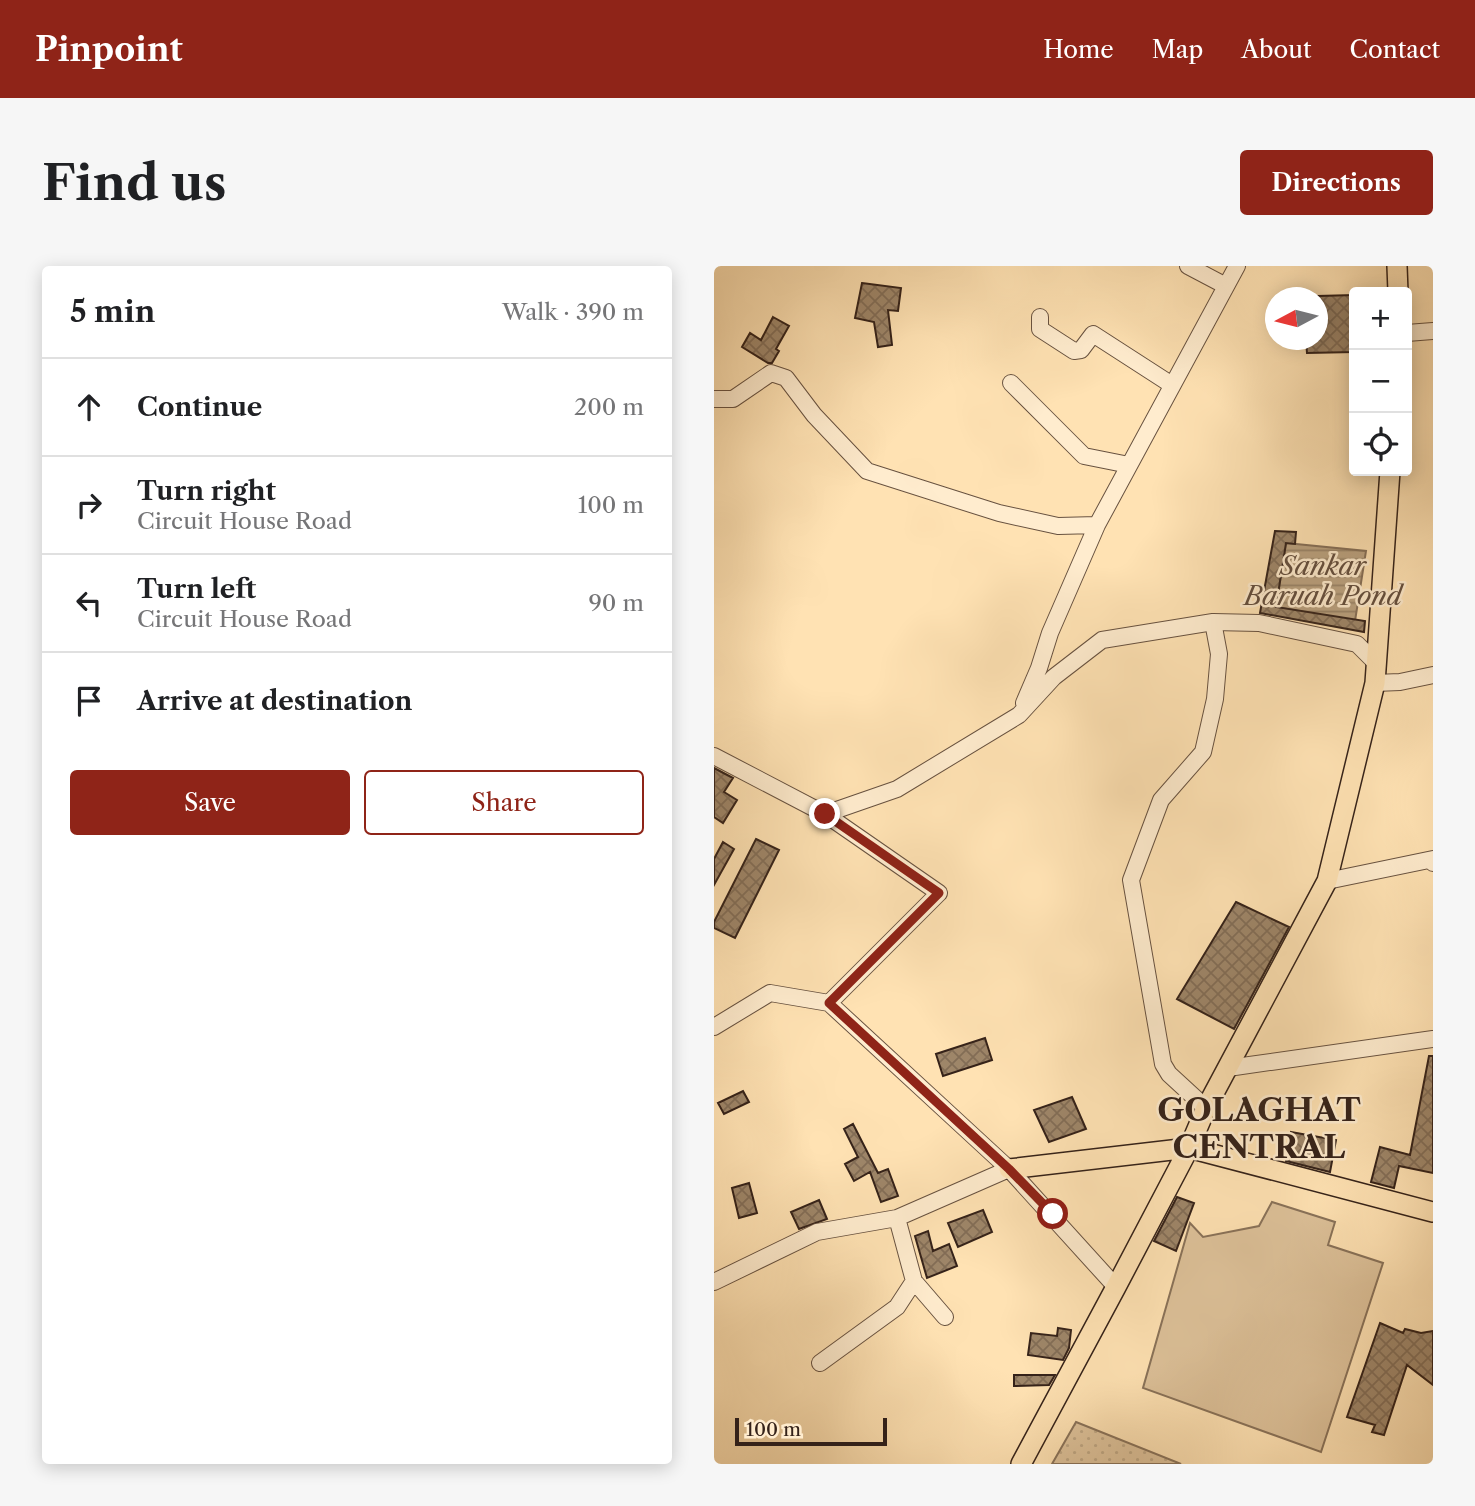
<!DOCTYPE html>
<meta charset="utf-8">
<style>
:root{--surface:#fff;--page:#f6f6f6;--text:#202124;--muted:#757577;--line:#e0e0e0;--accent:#8f2418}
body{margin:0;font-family:"Libre Caslon Text",serif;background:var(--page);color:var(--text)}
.controls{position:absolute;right:21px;top:21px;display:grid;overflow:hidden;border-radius:7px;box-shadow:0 4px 18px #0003}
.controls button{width:63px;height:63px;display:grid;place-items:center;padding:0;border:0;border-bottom:2px solid var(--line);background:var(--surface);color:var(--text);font:35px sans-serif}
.compass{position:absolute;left:551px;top:21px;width:63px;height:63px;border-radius:50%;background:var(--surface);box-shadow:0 4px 18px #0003;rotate:263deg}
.scale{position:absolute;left:21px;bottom:18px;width:152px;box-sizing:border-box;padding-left:7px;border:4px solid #352219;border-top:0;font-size:19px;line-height:24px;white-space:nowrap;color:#352219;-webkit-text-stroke:5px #ffecce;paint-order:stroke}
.stop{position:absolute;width:21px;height:21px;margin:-16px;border:5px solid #8f2418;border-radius:50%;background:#fff}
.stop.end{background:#8f2418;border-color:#fff;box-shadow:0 2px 7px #0008}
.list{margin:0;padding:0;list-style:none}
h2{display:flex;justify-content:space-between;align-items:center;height:91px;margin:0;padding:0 28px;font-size:30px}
h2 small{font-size:23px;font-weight:400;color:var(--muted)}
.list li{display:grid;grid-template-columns:46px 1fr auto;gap:21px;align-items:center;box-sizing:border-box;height:98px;padding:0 28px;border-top:2px solid var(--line)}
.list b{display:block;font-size:26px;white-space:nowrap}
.list p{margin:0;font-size:23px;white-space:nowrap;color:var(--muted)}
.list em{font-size:23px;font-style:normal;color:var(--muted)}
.actions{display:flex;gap:14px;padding:21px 28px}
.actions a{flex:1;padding:16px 0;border:2px solid var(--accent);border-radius:7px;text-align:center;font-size:24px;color:var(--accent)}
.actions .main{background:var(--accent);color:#fff}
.icon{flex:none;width:38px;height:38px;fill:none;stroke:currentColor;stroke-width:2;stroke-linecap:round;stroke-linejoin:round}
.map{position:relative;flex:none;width:719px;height:1198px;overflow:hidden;border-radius:7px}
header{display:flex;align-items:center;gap:42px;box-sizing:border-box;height:98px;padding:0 35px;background:var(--accent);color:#fff}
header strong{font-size:33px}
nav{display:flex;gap:38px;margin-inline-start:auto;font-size:24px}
.intro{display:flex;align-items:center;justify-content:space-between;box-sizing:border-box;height:168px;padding:0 42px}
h1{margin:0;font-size:49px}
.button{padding:18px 32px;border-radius:7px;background:var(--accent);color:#fff;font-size:24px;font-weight:700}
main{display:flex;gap:42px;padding:0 42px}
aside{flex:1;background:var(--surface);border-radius:7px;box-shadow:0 4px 18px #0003}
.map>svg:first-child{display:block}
.grass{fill:url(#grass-dots);stroke:#897259;stroke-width:2}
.green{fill:#ddc199;stroke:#897259;stroke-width:2}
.water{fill:url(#water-rules);stroke:#856e56;stroke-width:2}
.building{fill:url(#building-cross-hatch);stroke:#352219;stroke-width:2}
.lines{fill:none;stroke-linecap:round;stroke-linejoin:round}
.minor-casing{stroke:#685240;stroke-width:18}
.major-casing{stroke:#352219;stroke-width:22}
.minor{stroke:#ffecce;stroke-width:16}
.major{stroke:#ffe2b3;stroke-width:19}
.route{stroke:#8f2418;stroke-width:9}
.labels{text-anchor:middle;stroke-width:5;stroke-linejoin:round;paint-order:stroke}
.water-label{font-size:26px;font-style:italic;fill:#644e3d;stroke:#ffecce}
.district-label{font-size:32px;font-weight:bold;fill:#352219;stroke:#ffecce}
</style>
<header>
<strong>Pinpoint</strong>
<nav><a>Home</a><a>Map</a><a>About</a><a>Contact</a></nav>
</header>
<div class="intro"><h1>Find us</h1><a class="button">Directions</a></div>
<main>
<aside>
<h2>5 min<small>Walk · 390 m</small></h2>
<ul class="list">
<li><svg class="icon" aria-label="ahead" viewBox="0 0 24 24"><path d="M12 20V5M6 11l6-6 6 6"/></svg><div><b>Continue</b></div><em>200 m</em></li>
<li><svg class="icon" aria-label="right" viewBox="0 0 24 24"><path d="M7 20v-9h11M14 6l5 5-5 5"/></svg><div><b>Turn right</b><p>Circuit House Road</p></div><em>100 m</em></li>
<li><svg class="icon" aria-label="left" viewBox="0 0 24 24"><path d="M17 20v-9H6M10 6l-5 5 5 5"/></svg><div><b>Turn left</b><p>Circuit House Road</p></div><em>90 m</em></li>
<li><svg class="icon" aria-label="arrive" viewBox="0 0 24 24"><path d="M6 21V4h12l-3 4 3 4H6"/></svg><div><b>Arrive at destination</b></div></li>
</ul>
<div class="actions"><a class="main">Save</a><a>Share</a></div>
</aside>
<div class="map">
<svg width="719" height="1198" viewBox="0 0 719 1198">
<defs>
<pattern id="grass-dots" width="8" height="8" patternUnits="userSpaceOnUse" patternTransform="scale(1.75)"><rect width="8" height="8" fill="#ddc199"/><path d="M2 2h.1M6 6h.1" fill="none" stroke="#bea683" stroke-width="1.8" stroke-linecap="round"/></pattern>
<pattern id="water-rules" width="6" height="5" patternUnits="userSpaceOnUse" patternTransform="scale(1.75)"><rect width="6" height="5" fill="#baa17f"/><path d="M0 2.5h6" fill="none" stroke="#988367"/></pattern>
<pattern id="building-cross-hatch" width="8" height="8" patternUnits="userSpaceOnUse" patternTransform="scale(1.75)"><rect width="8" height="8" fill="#9e8669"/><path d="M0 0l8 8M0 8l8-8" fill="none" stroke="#826d56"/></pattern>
</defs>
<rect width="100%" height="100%" fill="#ffe2b3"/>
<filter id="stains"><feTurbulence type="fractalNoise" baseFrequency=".00286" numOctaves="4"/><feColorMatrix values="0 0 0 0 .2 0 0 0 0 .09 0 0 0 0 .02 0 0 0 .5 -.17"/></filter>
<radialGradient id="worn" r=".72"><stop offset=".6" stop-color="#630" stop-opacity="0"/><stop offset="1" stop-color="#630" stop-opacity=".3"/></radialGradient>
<path class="grass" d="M362 1156 467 1198H338Z"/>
<path class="green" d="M558 936 621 956 614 979 669 997 607 1186 429 1122 476 957 489 971 545 960Z"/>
<path class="water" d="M572 277 652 285 641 355 562 341Z"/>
<path class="building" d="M148 17 187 22 184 45 174 44 178 79 164 81 160 56 141 52Z
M640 29V86L593 87 592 74H604V30Z
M59 51 75 60 62 83 65 85 58 97H54L28 81 36 67 47 74Z
M561 265 582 266 581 278 572 277 562 341 651 355 650 366 546 347Z
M0 502 19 512 10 526 23 534 9 557 0 551Z
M42 573 65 584 21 672 0 662V656Z
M9 576 20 583 0 619V593Z
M522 636 575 661 520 763 463 733Z
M271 772 278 794 229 810 222 788Z
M715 790H719V907L685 900 680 922 657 916 666 881 696 889Z
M29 825 35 836 10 848 4 837Z
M358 831 372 863 335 876 320 844Z
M139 858 164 907 174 903 184 930 167 936 156 906 140 915 131 898 144 891 130 863Z
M577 866 622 874 616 906 572 895Z
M35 917 43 947 25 952 18 922Z
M463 931 480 937 462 985 440 975Z
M105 934 113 953 85 963 77 946Z
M269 944 278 966 244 981 234 957Z
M214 965 219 985 235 978 243 1000 213 1012 201 970Z
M666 1057 689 1067 691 1063 707 1067 719 1065V1119L693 1099 670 1169 658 1166 661 1159 633 1151Z
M344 1062 357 1064 355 1082 349 1094 314 1089 317 1067 343 1070Z
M300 1109H341L335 1119 300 1120Z"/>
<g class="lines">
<defs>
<path id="minor" d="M474 0 512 20
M326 51V63L360 85 367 84 379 68 458 119
M693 67 719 65
M297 117 370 190 415 199
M0 133H19L57 107 72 112 100 149 153 205 285 247 344 260 383 259
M661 417 686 416 719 409
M310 437 325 402 336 367 383 259 523 0
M0 490 111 548 225 627 115 737
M111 548 183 523 305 449 340 411 388 374 499 356 545 357 643 378 663 398
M613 615 719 593V597
M0 761 56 727 115 737 295 903 402 1021
M514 802 719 773
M492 842 455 808 449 798 417 614 447 534 489 486 501 433 505 388 499 356
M200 1015 231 1051
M0 1016 103 966 183 952 295 903
M106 1097 183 1041 200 1015 183 952"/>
<path id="major" d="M683 0 684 26
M295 903 475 882 719 946
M307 1198 402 1021 475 882 492 842 613 615 661 417 676 205"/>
</defs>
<use href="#minor" class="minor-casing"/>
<use href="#major" class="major-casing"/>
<use href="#minor" class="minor"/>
<use href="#major" class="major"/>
</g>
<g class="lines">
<path class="route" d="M111 548 225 627 115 737 295 903 339 948"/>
</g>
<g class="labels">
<g class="water-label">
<text x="609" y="309">Sankar<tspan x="609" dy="30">Baruah Pond</tspan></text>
</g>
<g class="district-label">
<text x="545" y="855">GOLAGHAT<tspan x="545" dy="37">CENTRAL</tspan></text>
</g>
</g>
<rect width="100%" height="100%" filter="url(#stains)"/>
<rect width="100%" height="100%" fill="url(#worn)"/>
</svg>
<div class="controls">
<button>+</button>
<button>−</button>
<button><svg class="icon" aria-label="locate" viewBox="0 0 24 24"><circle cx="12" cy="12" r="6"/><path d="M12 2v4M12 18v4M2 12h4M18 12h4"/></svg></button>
</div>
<svg class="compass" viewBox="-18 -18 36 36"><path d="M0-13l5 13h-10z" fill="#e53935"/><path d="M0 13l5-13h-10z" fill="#757577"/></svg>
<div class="scale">100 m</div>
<div class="stop" style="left:339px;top:948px"></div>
<div class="stop end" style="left:111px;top:548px"></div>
</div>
</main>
